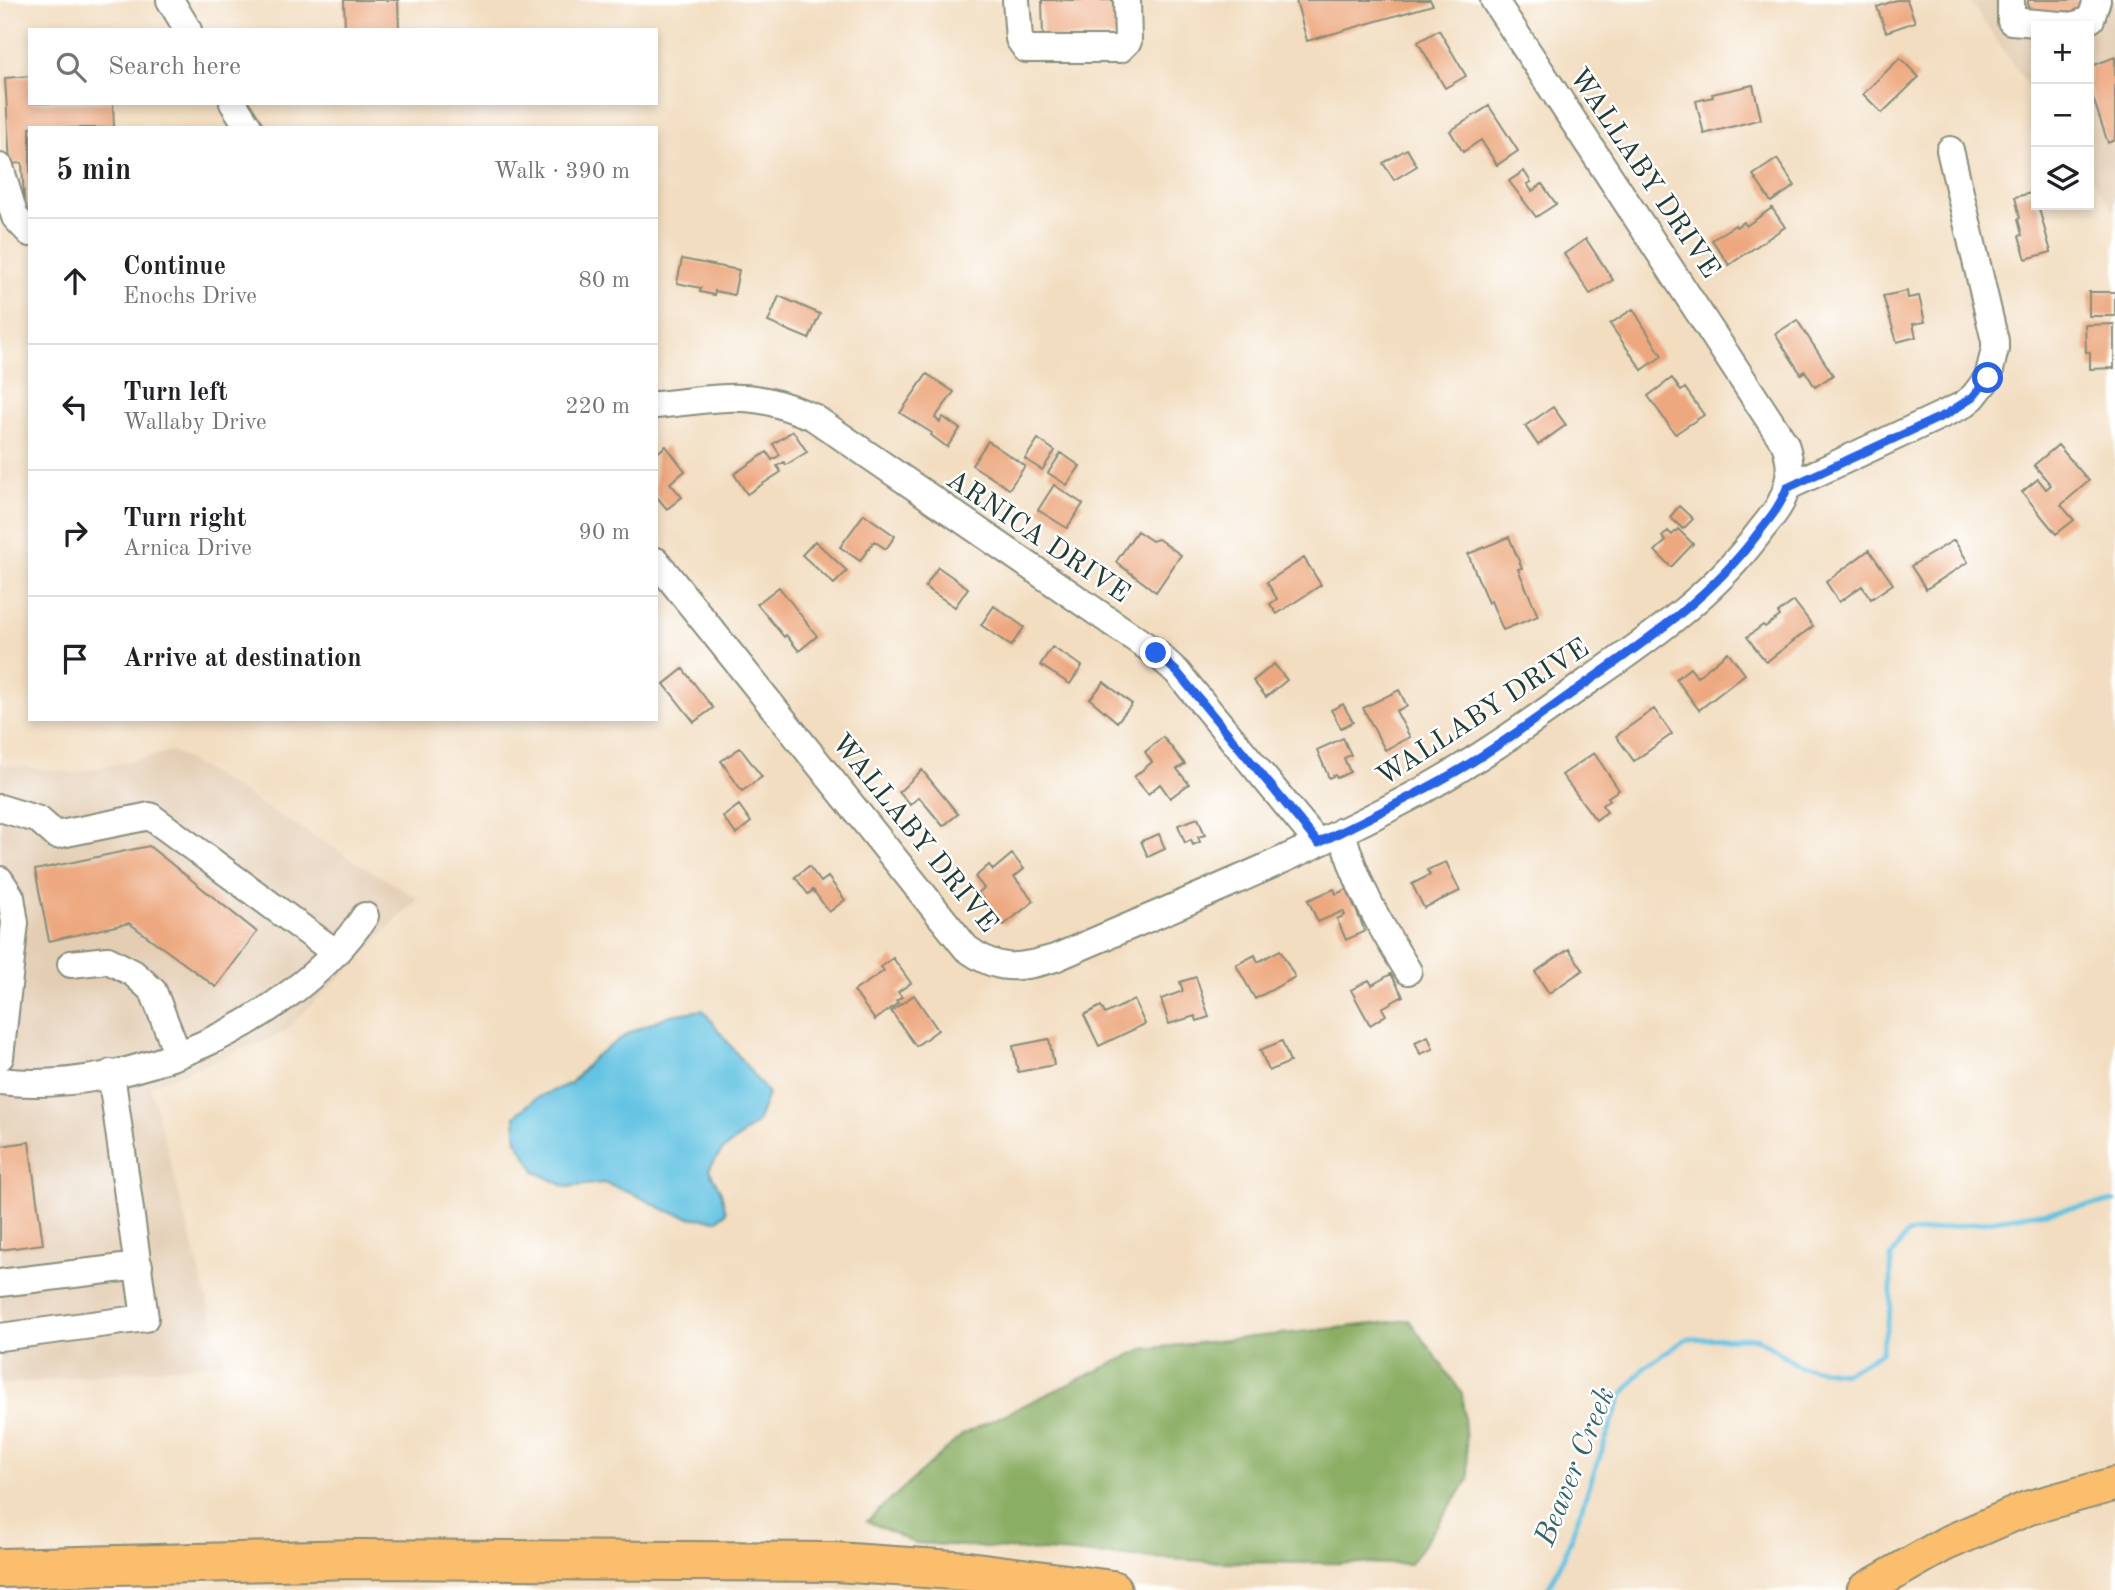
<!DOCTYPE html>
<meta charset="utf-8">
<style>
:root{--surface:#fff;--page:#f2f2f2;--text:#202124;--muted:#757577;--line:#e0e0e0}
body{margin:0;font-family:"Old Standard TT",serif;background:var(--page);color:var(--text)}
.controls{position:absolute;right:21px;top:21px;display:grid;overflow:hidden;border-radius:0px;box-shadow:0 4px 10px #0003}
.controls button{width:63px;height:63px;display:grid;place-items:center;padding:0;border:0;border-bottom:2px solid var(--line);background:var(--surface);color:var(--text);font:35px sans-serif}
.stop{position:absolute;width:21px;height:21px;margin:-16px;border:5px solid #2563eb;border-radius:50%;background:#fff}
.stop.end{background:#2563eb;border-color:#fff;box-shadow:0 2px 7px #0008}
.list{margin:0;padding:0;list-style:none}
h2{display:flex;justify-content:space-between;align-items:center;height:91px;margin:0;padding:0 28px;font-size:30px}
h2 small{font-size:23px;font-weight:400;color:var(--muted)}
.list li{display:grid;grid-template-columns:46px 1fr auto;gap:21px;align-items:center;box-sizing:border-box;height:126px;padding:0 28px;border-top:2px solid var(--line)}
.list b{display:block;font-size:26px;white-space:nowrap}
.list p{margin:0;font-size:23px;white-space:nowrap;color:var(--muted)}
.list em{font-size:23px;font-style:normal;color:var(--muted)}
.icon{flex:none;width:38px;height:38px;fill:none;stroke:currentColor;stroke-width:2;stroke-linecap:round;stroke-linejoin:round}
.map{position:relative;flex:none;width:2115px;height:1590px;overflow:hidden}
.search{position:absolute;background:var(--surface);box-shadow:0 4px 10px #0003;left:28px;top:28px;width:630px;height:77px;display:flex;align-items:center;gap:18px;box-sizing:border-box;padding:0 24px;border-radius:0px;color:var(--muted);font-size:26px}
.panel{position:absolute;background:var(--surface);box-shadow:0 4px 10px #0003;left:28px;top:126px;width:630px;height:595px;border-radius:0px}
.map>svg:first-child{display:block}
.built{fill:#e3cdb3}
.forest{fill:#8aae63;stroke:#54764c;stroke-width:2}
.water{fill:#64c3e2;stroke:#42808b;stroke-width:2}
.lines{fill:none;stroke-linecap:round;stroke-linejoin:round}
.stream{stroke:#64c3e2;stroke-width:5}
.building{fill:#eda87f}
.minor-casing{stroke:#888d7a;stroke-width:30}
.major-casing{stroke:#888d7a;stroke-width:37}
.highway-casing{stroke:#888d7a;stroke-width:42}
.minor{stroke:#fff;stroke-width:26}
.major{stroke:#fabe6d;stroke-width:33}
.highway{stroke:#fabe6d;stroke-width:38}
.route{stroke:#2563eb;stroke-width:9}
.labels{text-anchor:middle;stroke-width:5;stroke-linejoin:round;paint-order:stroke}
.street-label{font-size:28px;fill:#1f3d34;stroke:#fff}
.water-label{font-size:30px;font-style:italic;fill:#346568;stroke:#fff}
</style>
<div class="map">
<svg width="2115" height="1590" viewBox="0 0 2115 1590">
<rect width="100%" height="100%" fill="#fff"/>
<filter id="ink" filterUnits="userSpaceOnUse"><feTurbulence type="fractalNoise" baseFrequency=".0143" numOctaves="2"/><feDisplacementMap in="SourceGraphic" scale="14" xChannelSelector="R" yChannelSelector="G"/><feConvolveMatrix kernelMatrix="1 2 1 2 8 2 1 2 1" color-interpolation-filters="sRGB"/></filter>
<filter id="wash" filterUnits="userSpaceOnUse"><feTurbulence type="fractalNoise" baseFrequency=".00686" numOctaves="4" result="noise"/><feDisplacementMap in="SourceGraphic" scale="28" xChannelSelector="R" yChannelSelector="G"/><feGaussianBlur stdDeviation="1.57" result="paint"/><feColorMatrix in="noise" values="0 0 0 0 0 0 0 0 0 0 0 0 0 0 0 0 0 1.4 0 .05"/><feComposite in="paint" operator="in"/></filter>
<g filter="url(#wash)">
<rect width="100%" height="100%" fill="#f2ddc0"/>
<path class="built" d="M1969 0H2115V213L2089 174V26H2036V98Z
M173 751 418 899 283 1033 150 1086 224 1362 0 1385V764L75 773Z"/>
<path class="forest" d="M1409 1320 1462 1393 1469 1479 1410 1564 1219 1562 914 1543 867 1521 963 1434 1143 1349Z"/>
<path class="water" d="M703 1010 768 1094 757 1123 722 1151 709 1169 721 1192 726 1212 718 1220 694 1218 667 1211 632 1193 603 1183 566 1187 536 1172 517 1141 515 1116 536 1098 571 1083 594 1057 629 1033 670 1015Z"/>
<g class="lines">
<path class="stream" d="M1547 1590 1564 1557 1621 1397 1644 1368 1686 1339 1757 1338 1801 1367 1844 1373 1881 1353 1891 1307V1257L1907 1234 2115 1201"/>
</g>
<g id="blocks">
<path class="building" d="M344 0H398L399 30H345Z
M1042 0H1120V36L1043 38Z
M1296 0H1430L1433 5 1307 41Z
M1896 0H1907L1915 22 1886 32 1877 7Z
M2028 0H2085V11L2028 12Z
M1439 30 1466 76 1445 88 1418 42Z
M2115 57V140L2108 143 2089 86V67Z
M1900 58 1919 77 1882 113 1863 94Z
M30 76V103H113L114 128H30V216H25L22 163 10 164 5 78Z
M1753 85 1761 119 1704 134 1696 101 1713 97 1712 94Z
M1489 106 1518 151 1497 165 1481 140 1463 152 1450 131Z
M1407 149 1417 166 1394 180 1383 163Z
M1777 159 1795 186 1771 202 1753 175Z
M1524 171 1531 182 1527 184 1532 191 1542 184 1556 204 1536 217 1509 181Z
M2035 192 2036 205H2038L2051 252 2026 259 2019 236 2022 235 2018 219 2020 218 2015 197Z
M1772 208 1785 227 1729 265 1712 240 1735 225 1736 227 1744 222 1746 226Z
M1586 239 1613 280 1590 294 1564 254Z
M682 259 739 270 734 295 715 291 714 295 700 292 701 288 677 283Z
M1907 291 1908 298 1919 296 1925 322 1913 324 1916 337 1897 342 1883 296Z
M2089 292H2115V316H2089Z
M779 296 820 314 809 339 768 322Z
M1633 309 1662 356 1642 370 1610 324Z
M1797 320 1833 375 1815 387 1805 371 1801 374 1775 334Z
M2114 324V368L2090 369V352H2086L2085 325Z
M927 374 954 392 935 418 940 422 943 417 960 429 947 447 931 435 932 433 900 413Z
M1672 378 1681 391 1685 388 1704 415 1675 434 1648 396Z
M1553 407 1566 425 1538 445 1525 426Z
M793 431 807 452 786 465 784 462 777 466 781 472 747 494 734 474 767 452 772 460 780 455 773 444Z
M1038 439 1055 451 1042 470 1025 459Z
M988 441 1025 466 1009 489 972 465Z
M2058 445 2089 481 2061 505 2074 520 2056 534 2022 492 2038 479 2046 489 2051 485 2034 465Z
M666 446 685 471 670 483 682 497 667 509 656 496V454Z
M1061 453 1080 466 1067 485 1048 473Z
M1054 485 1083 504 1067 528 1038 510Z
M1679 506 1693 519 1683 529 1670 517Z
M864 514 895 536 886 549 874 541 860 561 840 547Z
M1678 529 1693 544 1671 567 1655 551 1666 541 1662 537 1668 531 1672 535Z
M1137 531 1152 541 1158 539 1181 555 1156 592 1116 562Z
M1509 537 1522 568 1518 569 1538 616 1503 630 1491 601 1488 603 1468 554Z
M1954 540 1968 562 1926 589 1911 566Z
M815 541 847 571 834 584 802 555Z
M1869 550 1893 584 1871 599 1862 586 1839 602 1826 582Z
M1304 558 1321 585 1277 614 1270 604 1277 599 1267 582Z
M938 567 968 588 955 607 925 587Z
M779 587 817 636 799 651 786 635 784 637 757 604Z
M1794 601 1813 626 1766 662 1747 637 1763 625 1765 627 1780 616 1778 613Z
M994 606 1024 627 1011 646 981 625Z
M1052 647 1082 666 1070 684 1040 665Z
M1728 652 1745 674 1699 710 1676 679 1690 668 1697 677Z
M1274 664 1287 680 1266 697 1253 681Z
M683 669 713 708 694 722 664 684Z
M1104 682 1132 704 1117 722 1090 699Z
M1399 690 1407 706 1396 711 1410 737 1385 750 1363 708Z
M1343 704 1353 722 1341 728 1331 710Z
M1654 709 1672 734 1634 761 1616 736Z
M1163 737 1185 764 1177 769 1189 784 1170 798 1160 784 1148 794 1134 777 1152 762 1145 752Z
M1343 738 1351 755 1344 758 1350 772 1337 778 1335 775 1329 778 1317 750Z
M740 748 762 777 742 791 721 761Z
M1594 753 1619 790 1608 797 1610 800 1602 805 1607 812 1596 820 1562 775Z
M922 770 958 814 943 826 919 797 910 805 899 792Z
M739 805 751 822 736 834 723 817Z
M1198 818 1205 835 1198 837 1200 842 1193 845 1191 840 1185 843 1178 825Z
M1159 834 1165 849 1148 857 1141 841Z
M149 846 257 932 216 987 129 923 49 941 35 870Z
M1012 854 1024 869 1014 877 1034 901 1004 925 978 893 984 888 975 877 989 865 993 870Z
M1446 862 1460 891 1424 908 1412 884 1430 875 1427 870Z
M809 866 821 882 828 877 845 900 829 912 813 890 808 894 795 877Z
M1334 889 1336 894 1347 889 1365 931 1346 940 1337 919 1345 915 1343 911 1318 922 1308 900Z
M1569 949 1583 970 1549 993 1535 972Z
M1280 950 1295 977 1255 999 1236 965 1255 955 1258 962Z
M893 958 911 983 898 992 902 997 896 1001 898 1003 875 1020 854 991 884 971 881 967Z
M1391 974 1403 996 1382 1008 1386 1015 1370 1025 1351 990 1369 980 1372 985Z
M1196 977 1209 1017 1197 1021 1195 1016 1169 1024 1161 999 1183 991 1180 982Z
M914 995 938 1030 916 1046 891 1011Z
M1134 1000 1145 1024 1099 1046 1084 1015 1101 1006 1105 1014Z
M1428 1036 1433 1049 1420 1054 1415 1042Z
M1049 1039 1054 1065 1018 1072 1013 1046Z
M1282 1041 1290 1062 1269 1071 1260 1050Z
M29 1142 43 1244 0 1250V1146Z"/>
</g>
</g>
<g filter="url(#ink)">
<use href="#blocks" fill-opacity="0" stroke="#888d7a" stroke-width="2"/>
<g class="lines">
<defs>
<path id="minor" d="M170 0 188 30
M1016 0 1019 39 1026 49H1120L1128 41 1127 0
M2011 0V21L2073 26 2091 19 2097 0
M233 103 249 128
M0 167 15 217 30 233
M656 405C690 402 727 394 761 400 779 403 796 410 813 417L1156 653 1177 672 1318 843
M1787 487 1963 405 1973 397 1988 378 1995 349V341L1950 150
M656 561 966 948C998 972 1018 969 1055 958 1171 908 1289 861 1401 802 1467 768 1527 725 1587 682 1650 638 1712 596 1758 534 1766 523 1777 512 1782 500 1791 480 1792 464 1785 444L1494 0
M0 808 39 820 56 835 150 816 336 953
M1342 831C1354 882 1381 927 1408 971
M0 880 11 897 15 923 0 1057
M71 964 108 960 133 973 153 991 178 1055
M0 1081C128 1096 293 1023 365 916
M0 1283 139 1266
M0 1337 145 1318 111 1073"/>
<path id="major" d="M1864 1590 1945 1544 2028 1508 2115 1484"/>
<path id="highway" d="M0 1568 356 1559 836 1562 968 1571 1112 1590"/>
</defs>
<use href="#minor" class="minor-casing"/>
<use href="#major" class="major-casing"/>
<use href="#highway" class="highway-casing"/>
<use href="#minor" class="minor"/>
<use href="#major" class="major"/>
<use href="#highway" class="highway"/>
</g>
</g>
<g class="lines" filter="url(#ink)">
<path class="route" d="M1156 653 1177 672 1318 843C1367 819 1417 795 1464 767 1510 739 1552 707 1596 676 1656 634 1715 592 1759 532 1770 518 1781 505 1787 488L1947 414 1973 397 1988 378"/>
</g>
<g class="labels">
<g class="street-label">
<text transform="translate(1646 172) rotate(56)" y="10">WALLABY DRIVE</text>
<text transform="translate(1039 535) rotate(34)" y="10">ARNICA DRIVE</text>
<text transform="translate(1482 711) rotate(-33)" y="10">WALLABY DRIVE</text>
<text transform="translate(916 832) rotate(51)" y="10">WALLABY DRIVE</text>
</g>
<g class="water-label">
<text transform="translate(1574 1466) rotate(-68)" y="10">Beaver Creek</text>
</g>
</g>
</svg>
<div class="controls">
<button>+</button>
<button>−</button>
<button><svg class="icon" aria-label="layers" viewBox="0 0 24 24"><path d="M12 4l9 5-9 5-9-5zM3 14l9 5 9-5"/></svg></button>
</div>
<div class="stop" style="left:1988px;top:378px"></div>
<div class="stop end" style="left:1156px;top:653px"></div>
<div class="search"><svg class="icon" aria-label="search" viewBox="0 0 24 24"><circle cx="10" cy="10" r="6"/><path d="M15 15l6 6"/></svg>Search here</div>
<section class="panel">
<h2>5 min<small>Walk · 390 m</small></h2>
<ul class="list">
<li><svg class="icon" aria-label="ahead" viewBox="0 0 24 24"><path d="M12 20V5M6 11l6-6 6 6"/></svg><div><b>Continue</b><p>Enochs Drive</p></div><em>80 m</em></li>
<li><svg class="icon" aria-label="left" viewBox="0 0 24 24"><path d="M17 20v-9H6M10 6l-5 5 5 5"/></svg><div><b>Turn left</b><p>Wallaby Drive</p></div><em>220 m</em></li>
<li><svg class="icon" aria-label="right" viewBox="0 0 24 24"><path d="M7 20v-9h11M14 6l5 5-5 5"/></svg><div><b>Turn right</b><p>Arnica Drive</p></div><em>90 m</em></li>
<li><svg class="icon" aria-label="arrive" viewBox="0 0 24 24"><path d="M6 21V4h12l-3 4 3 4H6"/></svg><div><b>Arrive at destination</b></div></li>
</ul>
</section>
</div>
